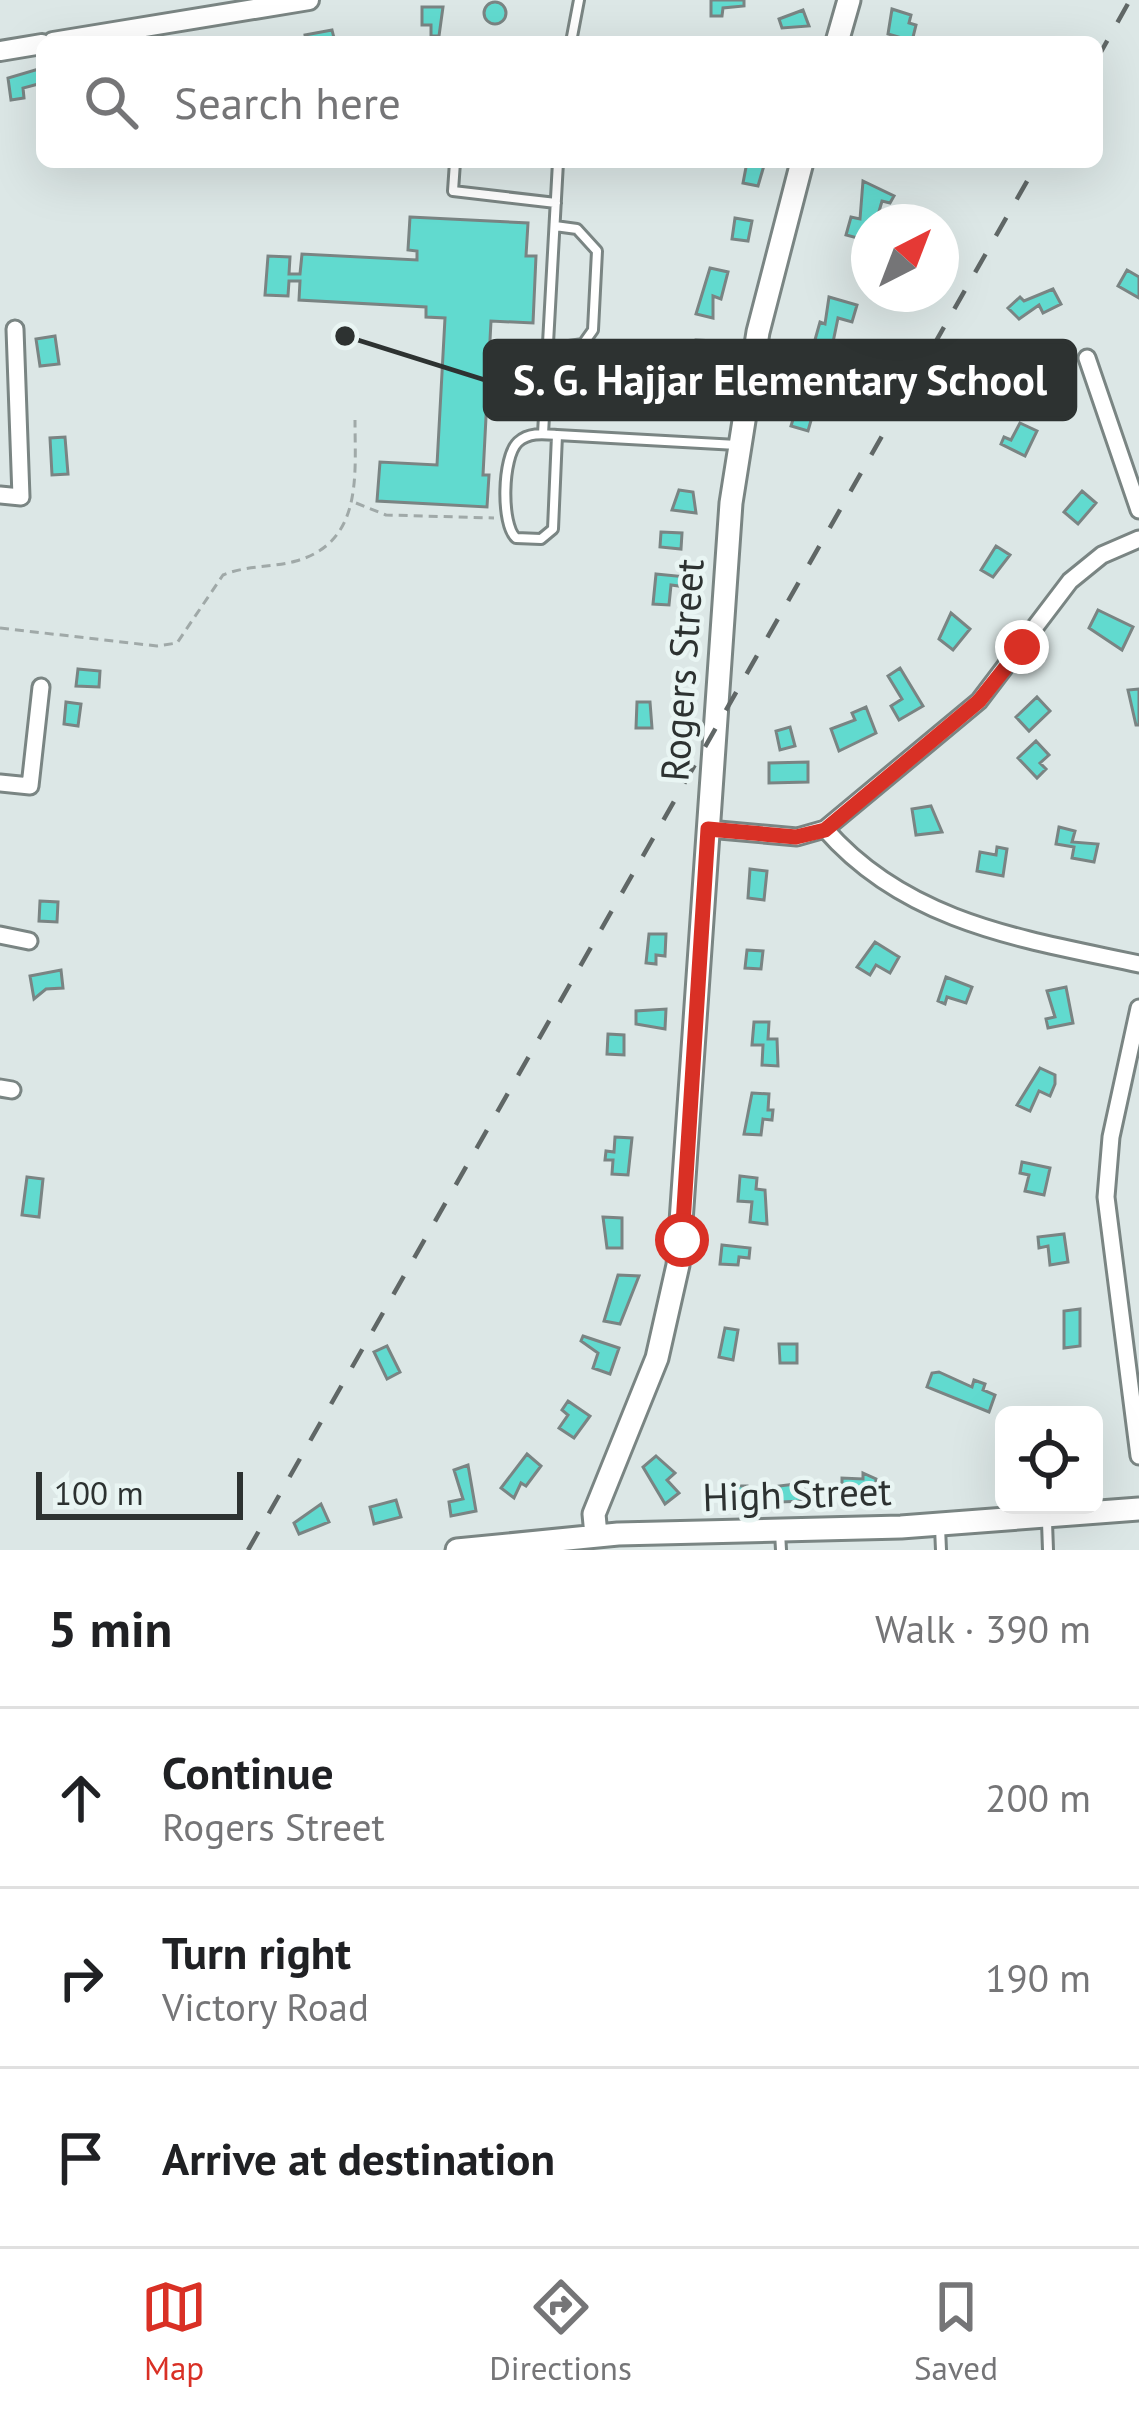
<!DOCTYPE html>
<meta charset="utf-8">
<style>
:root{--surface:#fff;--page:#f2f2f2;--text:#202124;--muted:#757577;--line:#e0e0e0;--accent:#d93025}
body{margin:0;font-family:"PT Sans",sans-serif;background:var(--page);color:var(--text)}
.controls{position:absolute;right:36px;bottom:36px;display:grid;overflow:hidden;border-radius:18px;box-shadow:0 12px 48px #0002}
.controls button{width:108px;height:108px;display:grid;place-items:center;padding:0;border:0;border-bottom:3px solid var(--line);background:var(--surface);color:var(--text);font:60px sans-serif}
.compass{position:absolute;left:851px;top:204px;width:108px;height:108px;border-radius:50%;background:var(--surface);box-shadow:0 12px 48px #0002;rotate:42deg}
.scale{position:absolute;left:36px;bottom:30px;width:207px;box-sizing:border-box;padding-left:12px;border:6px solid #2d3231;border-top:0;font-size:33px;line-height:42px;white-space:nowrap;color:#2d3231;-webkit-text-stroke:9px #e9f5f3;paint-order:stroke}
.stop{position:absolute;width:36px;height:36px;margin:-27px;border:9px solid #d93025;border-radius:50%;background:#fff}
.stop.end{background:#d93025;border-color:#fff;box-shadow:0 3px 12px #0008}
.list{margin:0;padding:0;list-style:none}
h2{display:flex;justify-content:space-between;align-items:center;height:156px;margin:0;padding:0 48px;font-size:51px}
h2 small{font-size:39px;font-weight:400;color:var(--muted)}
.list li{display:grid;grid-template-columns:78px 1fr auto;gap:36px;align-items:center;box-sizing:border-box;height:180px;padding:0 48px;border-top:3px solid var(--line)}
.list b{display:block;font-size:45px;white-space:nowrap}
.list p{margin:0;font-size:39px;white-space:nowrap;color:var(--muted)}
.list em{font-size:39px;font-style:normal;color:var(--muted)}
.icon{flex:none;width:66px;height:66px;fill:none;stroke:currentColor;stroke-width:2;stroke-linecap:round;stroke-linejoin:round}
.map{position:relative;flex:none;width:1139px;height:1550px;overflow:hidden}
.search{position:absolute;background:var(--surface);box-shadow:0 12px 48px #0002;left:36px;right:36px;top:36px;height:132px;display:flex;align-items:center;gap:30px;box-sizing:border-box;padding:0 42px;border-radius:18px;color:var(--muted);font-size:45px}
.sheet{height:696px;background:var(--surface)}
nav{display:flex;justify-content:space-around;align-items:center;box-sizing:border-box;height:168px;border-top:3px solid var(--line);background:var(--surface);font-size:33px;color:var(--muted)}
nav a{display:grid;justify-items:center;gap:6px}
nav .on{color:var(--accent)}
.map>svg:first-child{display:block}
.building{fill:#61dacf;stroke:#7a8483;stroke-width:3}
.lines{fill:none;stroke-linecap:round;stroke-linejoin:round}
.service-casing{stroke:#7a8583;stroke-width:14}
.minor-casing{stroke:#7a8583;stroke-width:21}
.tertiary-casing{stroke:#7a8583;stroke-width:24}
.secondary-casing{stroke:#7a8583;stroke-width:27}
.path{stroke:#a0a9a8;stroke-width:3;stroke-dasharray:9 6;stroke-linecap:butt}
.service{stroke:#fff;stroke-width:8}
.minor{stroke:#fff;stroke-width:15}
.tertiary{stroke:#fff;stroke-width:18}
.secondary{stroke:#fff;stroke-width:21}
.rail{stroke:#606766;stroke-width:4.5;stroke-dasharray:21 21;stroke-linecap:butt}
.route{stroke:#d93025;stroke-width:15}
.labels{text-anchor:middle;stroke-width:9;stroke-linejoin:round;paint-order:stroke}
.street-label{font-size:39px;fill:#2d3231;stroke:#e9f5f3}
.leader{fill:none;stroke:#2d3231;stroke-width:4.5}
.callout-dot{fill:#2d3231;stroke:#e9f5f3;stroke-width:4.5}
.callout{fill:#2d3231;stroke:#2d3231;stroke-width:4.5}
.callout-label{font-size:42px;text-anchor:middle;font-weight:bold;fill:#fff}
</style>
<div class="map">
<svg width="1139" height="1550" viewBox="0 0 1139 1550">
<rect width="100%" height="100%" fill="#dce7e6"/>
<path class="building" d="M711 0H744V6L723 8 722 16H711Z
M484 13a11 11 0 1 1 22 0a11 11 0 1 1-22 0Z
M422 7H443L439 36H431V25H422Z
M892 9 911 15 909 23 916 25 912 41 888 34Z
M803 10 809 26 782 28 779 19Z
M332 30 335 42H306L305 35Z
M42 68V83L23 88 24 98 11 100 8 78Z
M747 162H765L758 186 743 183Z
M863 181 894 196 890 203 882 201 876 222H869V241L846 235 851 217 860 219Z
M410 217 528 223 526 256H536L533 323 491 321 483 475H489L487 507 377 501 380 462 437 465 445 318 426 317V307L299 300 300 281H289L288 296 265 295 268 256 290 257 289 274H300L302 254 417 260V251L408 250Z
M735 218 752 221 748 241 732 239Z
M710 268 728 272 721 299 713 296V318L696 314Z
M1127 270 1139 277V298L1118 286Z
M1053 289 1061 304 1043 313 1039 305 1019 319 1008 308 1020 297 1024 301Z
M829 297 857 305 852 322 838 318 831 352 813 347 820 322 825 324Z
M55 336 59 364 40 366 36 339Z
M696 340 714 341 711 368 694 367Z
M797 406 814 410 808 431 791 426Z
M1020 423 1037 431 1025 456 1001 444 1004 437 1011 440Z
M65 437 68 474 52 475 50 438Z
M679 490 693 492 696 513 672 510Z
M1082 491 1096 503 1078 524 1064 512Z
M661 532 682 533 681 549 660 547Z
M996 546 1010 555 993 577 981 570Z
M656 574 687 577 686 587 671 585 669 605 653 604Z
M1098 610 1133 627 1122 650 1089 628Z
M951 613 970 629 953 650 939 639Z
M900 668 923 706 899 720 891 706 902 699 888 676Z
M78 669 100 671 99 687 76 686Z
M1139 689V725H1136L1128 690Z
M1037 697 1050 711 1029 731 1016 717Z
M66 702 81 704 78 726 64 724Z
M637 702H650L652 728H636Z
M866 707 876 733 839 751 831 729 855 720 852 713Z
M790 727 795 746 780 750 776 731Z
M1036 741 1049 755 1040 763 1046 769 1037 778 1018 758Z
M808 762V782L769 783V763Z
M931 806 942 832 916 835 912 809Z
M1059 827 1075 831 1072 842 1098 844 1094 862 1072 858 1074 847 1056 844Z
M997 847 1007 849 1003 876 977 871 980 852 996 855Z
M750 869 767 871 764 900 748 898Z
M40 901 58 902 57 922 39 921Z
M649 934H666L665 956 656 955V964L646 963Z
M875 942 899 957 890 973 876 965 870 975 857 967Z
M747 950 763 951 761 969 745 968Z
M61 970 63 988 46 989 34 999 30 976Z
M946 977 972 987 966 1003 947 997 945 1004 938 1001Z
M1066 987 1073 1023 1048 1028 1046 1019 1055 1017 1047 991Z
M666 1009 665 1029 636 1024V1011Z
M754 1022H769L768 1039H777L778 1066 762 1065 763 1045H752Z
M608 1034 624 1035V1055L607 1054Z
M1040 1068 1055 1075V1084L1050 1096 1039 1091 1030 1111 1017 1105Z
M752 1093 769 1094 768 1110H773L772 1120 763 1119 761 1135 744 1134Z
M615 1137 632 1138 628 1175 612 1174 613 1160H605L606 1151 614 1152Z
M1022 1162 1050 1168 1044 1195 1025 1191 1029 1175 1020 1173Z
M740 1176 757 1178 756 1189 765 1190 767 1224 750 1222 752 1202 738 1201Z
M27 1177 43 1179 39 1217 22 1215Z
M603 1217 622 1218V1248H607Z
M1064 1234 1068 1262 1050 1265 1048 1246 1039 1248 1038 1237Z
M722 1245 750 1248 749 1258 739 1257 738 1265 720 1264Z
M618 1275 639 1276 620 1324 604 1321Z
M1080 1309V1346L1064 1348V1311Z
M725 1328 738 1330 733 1360 719 1357Z
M583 1336 619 1348 610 1374 593 1368 598 1353 581 1341Z
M779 1344H797V1363H780Z
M387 1346 400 1372 387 1379 374 1352Z
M939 1372 972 1387 974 1380 985 1384 983 1390 995 1395 989 1412 927 1387 932 1373Z
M568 1401 590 1416 574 1438 559 1428 568 1415 562 1410Z
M527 1454 541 1466 526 1486 521 1483 514 1498 501 1488Z
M656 1456 675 1473 667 1480 679 1493 665 1504 643 1467Z
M468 1465 476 1511 451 1516 449 1502 463 1499 454 1470Z
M863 1473 876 1479 875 1496 842 1498V1478L863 1479Z
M804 1483V1501L780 1502 779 1486Z
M722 1486H747V1502L722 1500Z
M396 1500 401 1517 374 1524 370 1507Z
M321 1504 329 1522 299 1534 294 1523Z"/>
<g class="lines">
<defs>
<path id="service" d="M571 42 579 0
M455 162 453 191 556 203
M548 349 583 344 593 330 597 251 577 229 555 226
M543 434 558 162
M557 435 553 529 541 539 516 538C501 525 502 457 518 442 529 432 544 434 557 435L737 445
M1047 1522 1048 1550
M940 1527 941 1550
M780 1532 781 1550"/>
<path id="minor" d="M1087 358 1139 510
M0 495 21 497 15 329
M0 783 30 786 41 687
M708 829 797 837 825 829 979 701 1070 581 1102 555 1139 539
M825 829C907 923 1023 939 1139 964
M0 935 29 941
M1139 1008 1111 1137 1106 1197 1139 1456
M0 1088 12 1090"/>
<path id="tertiary" d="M53 42 309 0
M0 51 42 44"/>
<path id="secondary" d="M837 42 849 0
M596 1535 594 1514 657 1358 678 1265 731 503 758 332 802 162
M457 1550 618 1534 901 1527 1139 1509"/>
</defs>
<use href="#service" class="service-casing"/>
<use href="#minor" class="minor-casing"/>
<use href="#tertiary" class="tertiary-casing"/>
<use href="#secondary" class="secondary-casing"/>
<path class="path" d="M356 503 386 515 494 518
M0 628 157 646 177 643 223 575C247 565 271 568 296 561 363 542 355 476 355 420"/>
<use href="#service" class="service"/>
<use href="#minor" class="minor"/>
<use href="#tertiary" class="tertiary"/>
<use href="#secondary" class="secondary"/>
<path class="rail" d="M1097 59 1130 0
M248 1550 1038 162"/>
</g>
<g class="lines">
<path class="route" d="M682 1240 708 829 796 837 825 830 979 701 1022 647"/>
</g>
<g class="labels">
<g class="street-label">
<text transform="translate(682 670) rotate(-86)" y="14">Rogers Street</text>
<text transform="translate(797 1494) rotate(-2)" y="14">High Street</text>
</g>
</g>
<path class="leader" d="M345 336L485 380"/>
<circle class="callout-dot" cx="345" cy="336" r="12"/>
<rect class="callout" x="485" y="341" width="590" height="78" rx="12"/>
<g class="callout-label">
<text x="780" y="395">S. G. Hajjar Elementary School</text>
</g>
</svg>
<div class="controls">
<button><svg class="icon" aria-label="locate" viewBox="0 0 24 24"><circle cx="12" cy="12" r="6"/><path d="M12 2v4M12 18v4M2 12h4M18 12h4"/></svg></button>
</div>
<svg class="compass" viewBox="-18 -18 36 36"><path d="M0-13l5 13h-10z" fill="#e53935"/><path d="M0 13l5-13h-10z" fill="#757577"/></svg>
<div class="scale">100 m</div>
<div class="stop" style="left:682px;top:1240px"></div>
<div class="stop end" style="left:1022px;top:647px"></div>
<div class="search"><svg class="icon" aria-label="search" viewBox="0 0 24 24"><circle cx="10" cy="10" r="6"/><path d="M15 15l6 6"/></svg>Search here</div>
</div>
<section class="sheet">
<h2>5 min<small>Walk · 390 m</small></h2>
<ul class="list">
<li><svg class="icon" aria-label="ahead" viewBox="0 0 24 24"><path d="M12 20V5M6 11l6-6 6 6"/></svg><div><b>Continue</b><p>Rogers Street</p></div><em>200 m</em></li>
<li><svg class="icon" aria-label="right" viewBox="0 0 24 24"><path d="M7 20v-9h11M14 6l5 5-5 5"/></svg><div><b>Turn right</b><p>Victory Road</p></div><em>190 m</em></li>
<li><svg class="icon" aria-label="arrive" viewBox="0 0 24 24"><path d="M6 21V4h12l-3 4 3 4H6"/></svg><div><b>Arrive at destination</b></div></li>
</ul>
</section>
<nav>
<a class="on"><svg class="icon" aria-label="map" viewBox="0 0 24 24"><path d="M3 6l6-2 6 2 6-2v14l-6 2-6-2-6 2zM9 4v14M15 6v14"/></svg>Map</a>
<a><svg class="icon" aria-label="directions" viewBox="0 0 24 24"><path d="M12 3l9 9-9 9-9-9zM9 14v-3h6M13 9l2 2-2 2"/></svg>Directions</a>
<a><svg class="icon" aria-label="saved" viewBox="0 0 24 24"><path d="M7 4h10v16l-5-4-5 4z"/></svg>Saved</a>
</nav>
